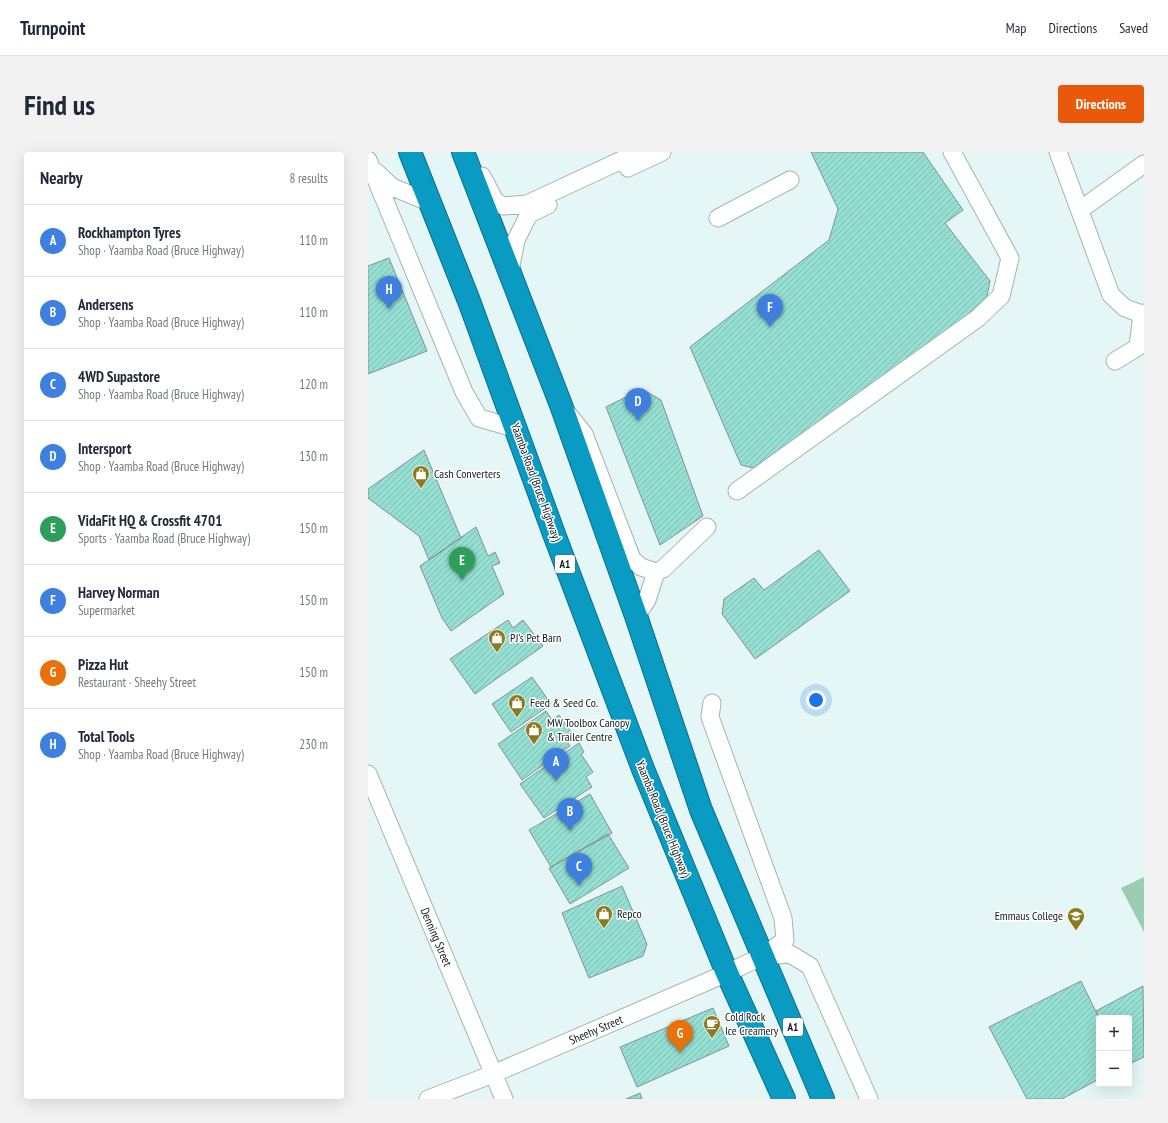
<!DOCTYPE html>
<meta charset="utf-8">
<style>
:root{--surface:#fff;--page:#f2f2f3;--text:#1f2937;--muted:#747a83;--line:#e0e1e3;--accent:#ea580c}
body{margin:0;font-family:"PT Sans Narrow",sans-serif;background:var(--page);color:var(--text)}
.controls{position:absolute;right:12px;bottom:12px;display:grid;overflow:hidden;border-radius:4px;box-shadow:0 4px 16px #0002}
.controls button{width:36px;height:36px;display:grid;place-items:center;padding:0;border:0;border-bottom:1px solid var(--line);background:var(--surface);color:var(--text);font:20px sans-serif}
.you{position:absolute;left:448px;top:548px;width:14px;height:14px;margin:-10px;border:3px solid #fff;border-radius:50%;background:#1a73e8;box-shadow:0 0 0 6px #1a73e833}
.badge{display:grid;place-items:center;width:26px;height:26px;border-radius:50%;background:var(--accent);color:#fff;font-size:13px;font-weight:700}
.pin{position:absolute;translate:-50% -33px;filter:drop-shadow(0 1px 2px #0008)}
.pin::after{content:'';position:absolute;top:21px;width:14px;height:12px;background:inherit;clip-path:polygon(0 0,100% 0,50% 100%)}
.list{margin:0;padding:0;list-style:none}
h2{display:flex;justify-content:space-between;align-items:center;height:52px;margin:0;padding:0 16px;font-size:17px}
h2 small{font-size:13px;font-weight:400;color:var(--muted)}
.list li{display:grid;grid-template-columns:26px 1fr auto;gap:12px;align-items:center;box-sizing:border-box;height:72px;padding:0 16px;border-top:1px solid var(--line)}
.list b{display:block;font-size:15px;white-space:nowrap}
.list p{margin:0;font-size:13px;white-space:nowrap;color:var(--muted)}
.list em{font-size:13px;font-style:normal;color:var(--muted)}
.map{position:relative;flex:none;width:776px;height:947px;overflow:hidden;border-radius:4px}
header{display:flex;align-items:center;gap:24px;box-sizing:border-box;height:56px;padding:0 20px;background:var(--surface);border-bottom:1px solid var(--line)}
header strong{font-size:19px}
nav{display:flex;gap:22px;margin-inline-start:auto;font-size:14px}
.intro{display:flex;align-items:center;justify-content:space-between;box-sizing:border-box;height:96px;padding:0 24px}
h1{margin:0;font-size:28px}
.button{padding:10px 18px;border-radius:4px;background:var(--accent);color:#fff;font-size:14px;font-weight:700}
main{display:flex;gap:24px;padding:0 24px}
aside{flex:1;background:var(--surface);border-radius:4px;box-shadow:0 4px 16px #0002}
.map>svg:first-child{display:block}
.park{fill:#9ccdb3}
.building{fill:url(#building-hatch);stroke:#849390}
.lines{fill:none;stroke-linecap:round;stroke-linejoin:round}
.minor-casing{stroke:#a4b4b5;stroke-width:19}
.highway-casing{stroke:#0d6e88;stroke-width:24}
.minor{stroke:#fff;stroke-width:17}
.highway{stroke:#0a9bc3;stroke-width:22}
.labels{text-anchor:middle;stroke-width:3;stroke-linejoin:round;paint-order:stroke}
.shield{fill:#fff;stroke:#5a5e5f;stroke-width:1}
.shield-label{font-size:11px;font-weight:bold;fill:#13191a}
.poi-label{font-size:12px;fill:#13191a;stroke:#fff;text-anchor:start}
.street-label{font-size:12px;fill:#13191a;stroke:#fff}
</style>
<header>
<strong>Turnpoint</strong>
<nav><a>Map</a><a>Directions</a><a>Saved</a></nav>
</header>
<div class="intro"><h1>Find us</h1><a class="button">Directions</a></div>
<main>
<aside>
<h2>Nearby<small>8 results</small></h2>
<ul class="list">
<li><span class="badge" style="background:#3f7fe0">A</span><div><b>Rockhampton Tyres</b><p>Shop · Yaamba Road (Bruce Highway)</p></div><em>110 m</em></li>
<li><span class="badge" style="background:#3f7fe0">B</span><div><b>Andersens</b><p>Shop · Yaamba Road (Bruce Highway)</p></div><em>110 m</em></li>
<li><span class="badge" style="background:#3f7fe0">C</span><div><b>4WD Supastore</b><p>Shop · Yaamba Road (Bruce Highway)</p></div><em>120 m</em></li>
<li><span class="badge" style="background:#3f7fe0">D</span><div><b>Intersport</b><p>Shop · Yaamba Road (Bruce Highway)</p></div><em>130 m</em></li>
<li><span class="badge" style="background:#2e9e5b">E</span><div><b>VidaFit HQ &amp; Crossfit 4701</b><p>Sports · Yaamba Road (Bruce Highway)</p></div><em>150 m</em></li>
<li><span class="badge" style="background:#3f7fe0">F</span><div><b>Harvey Norman</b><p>Supermarket</p></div><em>150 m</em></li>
<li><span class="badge" style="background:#e8710a">G</span><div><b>Pizza Hut</b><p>Restaurant · Sheehy Street</p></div><em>150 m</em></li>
<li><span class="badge" style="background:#3f7fe0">H</span><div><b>Total Tools</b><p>Shop · Yaamba Road (Bruce Highway)</p></div><em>230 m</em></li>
</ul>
</aside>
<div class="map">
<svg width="776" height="947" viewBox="0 0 776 947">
<defs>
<pattern id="building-hatch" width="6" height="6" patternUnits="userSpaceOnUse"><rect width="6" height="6" fill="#94ded2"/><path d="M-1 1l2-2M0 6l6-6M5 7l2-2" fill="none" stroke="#7fbeb4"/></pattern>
</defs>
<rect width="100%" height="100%" fill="#e5f6f7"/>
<path class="park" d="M776 725V780L753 736Z"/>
<path class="building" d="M443 0H555L595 58 577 71 622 129 617 154 385 316 373 313 322 195 461 88 470 57Z
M21 106 59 199 0 222V114Z
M274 237 293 248 335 364 292 393 238 255Z
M56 298 93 386 61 408 51 384 0 346V337Z
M108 375 120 404 127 400 132 411 124 414 136 442 83 479 74 466 52 414Z
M451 398 482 439 387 507 354 462 356 447 386 426 396 438Z
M140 468 145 476 155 468 175 494 107 542 82 507Z
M164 525 183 552 143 580 124 552Z
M178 559 184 568 191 563 203 580 196 585 202 594 154 628 130 592Z
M211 591 216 600 213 602 225 620 218 625 224 635 176 666 152 632Z
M222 642 244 681 183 715 161 678Z
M240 682 261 716 202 752 181 716Z
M254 734 279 792 275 804 221 826 194 761Z
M713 829 731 866V927L694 947H659L621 875Z
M775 834 776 905 761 912V866H731L728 859Z
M345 856 361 894 269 935 252 895Z
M272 941 274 947H258Z"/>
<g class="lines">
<defs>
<path id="minor" d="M690 0 743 143 757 156 774 162 776 161
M0 8 96 240 111 266 149 277
M260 16 294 0
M8 20 24 35 63 51
M114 24 127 49 135 54 159 52 271 0
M712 58 776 12
M350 66 422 28
M142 119 148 88 161 62 180 53
M747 209 770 195 774 162
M200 262 216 282 264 407 273 415 288 420 295 417 339 375
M369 339 610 166 633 144 642 106 584 0
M268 464 279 448 288 420
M0 622 136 947
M395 804 422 802 442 814 501 947
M60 947 125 922 359 821 395 804 417 788 415 766 342 565 344 551"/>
<path id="highway" d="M42 0 101 149 186 382 275 617 359 821 416 947
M95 0 193 253 268 464 333 658 455 947"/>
</defs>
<use href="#minor" class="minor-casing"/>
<use href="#highway" class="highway-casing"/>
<use href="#minor" class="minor"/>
<use href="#highway" class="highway"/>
</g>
<defs>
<symbol id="shop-pin" viewBox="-11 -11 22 30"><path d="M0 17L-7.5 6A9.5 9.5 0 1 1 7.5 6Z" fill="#8b7a1f" stroke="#fff"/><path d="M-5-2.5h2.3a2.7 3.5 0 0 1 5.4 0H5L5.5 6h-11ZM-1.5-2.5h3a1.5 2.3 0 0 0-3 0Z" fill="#fff"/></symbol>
<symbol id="school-pin" viewBox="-11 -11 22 30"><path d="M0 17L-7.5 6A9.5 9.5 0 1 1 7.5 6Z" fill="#8b7a1f" stroke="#fff"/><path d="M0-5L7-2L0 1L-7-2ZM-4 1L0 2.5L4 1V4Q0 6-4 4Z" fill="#fff"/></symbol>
<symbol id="cafe-pin" viewBox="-11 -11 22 30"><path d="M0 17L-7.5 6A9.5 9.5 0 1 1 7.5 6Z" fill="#8b7a1f" stroke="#fff"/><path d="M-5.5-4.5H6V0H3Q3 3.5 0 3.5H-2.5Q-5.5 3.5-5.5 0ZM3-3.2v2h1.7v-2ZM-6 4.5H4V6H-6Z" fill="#fff"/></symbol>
</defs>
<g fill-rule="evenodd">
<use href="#shop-pin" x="43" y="312" width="20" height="27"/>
<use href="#shop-pin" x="119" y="476" width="20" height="27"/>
<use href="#shop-pin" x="139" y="541" width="20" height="27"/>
<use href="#shop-pin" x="156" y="568" width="20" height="27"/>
<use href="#shop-pin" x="226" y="752" width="20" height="27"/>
<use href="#school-pin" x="698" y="754" width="20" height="27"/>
<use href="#cafe-pin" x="334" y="862" width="20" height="27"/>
</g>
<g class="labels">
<g class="shield">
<rect x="187" y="403" width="20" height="18" rx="3"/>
<rect x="415" y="866" width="20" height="18" rx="3"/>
</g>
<g class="shield-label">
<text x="197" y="416">A1</text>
<text x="425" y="879">A1</text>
</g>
<g class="poi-label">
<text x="66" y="326">Cash Converters</text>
<text x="142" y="490">PJ's Pet Barn</text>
<text x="162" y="555">Feed &amp; Seed Co.</text>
<text x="179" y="575">MW Toolbox Canopy<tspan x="179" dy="14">&amp; Trailer Centre</tspan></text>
<text x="249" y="766">Repco</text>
<text x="695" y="768" text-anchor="end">Emmaus College</text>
<text x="357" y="869">Cold Rock<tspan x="357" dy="14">Ice Creamery</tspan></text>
</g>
<g class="street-label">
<text transform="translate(168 330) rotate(70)" y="4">Yaamba Road (Bruce Highway)</text>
<text transform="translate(295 667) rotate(68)" y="4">Yaamba Road (Bruce Highway)</text>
<text transform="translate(68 785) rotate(67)" y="4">Denning Street</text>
<text transform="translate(228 878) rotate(-23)" y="4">Sheehy Street</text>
</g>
</g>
</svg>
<div class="controls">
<button>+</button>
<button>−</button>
</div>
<div class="you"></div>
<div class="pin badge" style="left:188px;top:629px;background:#3f7fe0">A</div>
<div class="pin badge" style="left:202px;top:679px;background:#3f7fe0">B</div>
<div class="pin badge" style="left:211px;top:734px;background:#3f7fe0">C</div>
<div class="pin badge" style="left:270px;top:269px;background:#3f7fe0">D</div>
<div class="pin badge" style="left:94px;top:428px;background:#2e9e5b">E</div>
<div class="pin badge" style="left:402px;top:175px;background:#3f7fe0">F</div>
<div class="pin badge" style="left:312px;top:901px;background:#e8710a">G</div>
<div class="pin badge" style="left:21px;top:157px;background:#3f7fe0">H</div>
</div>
</main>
